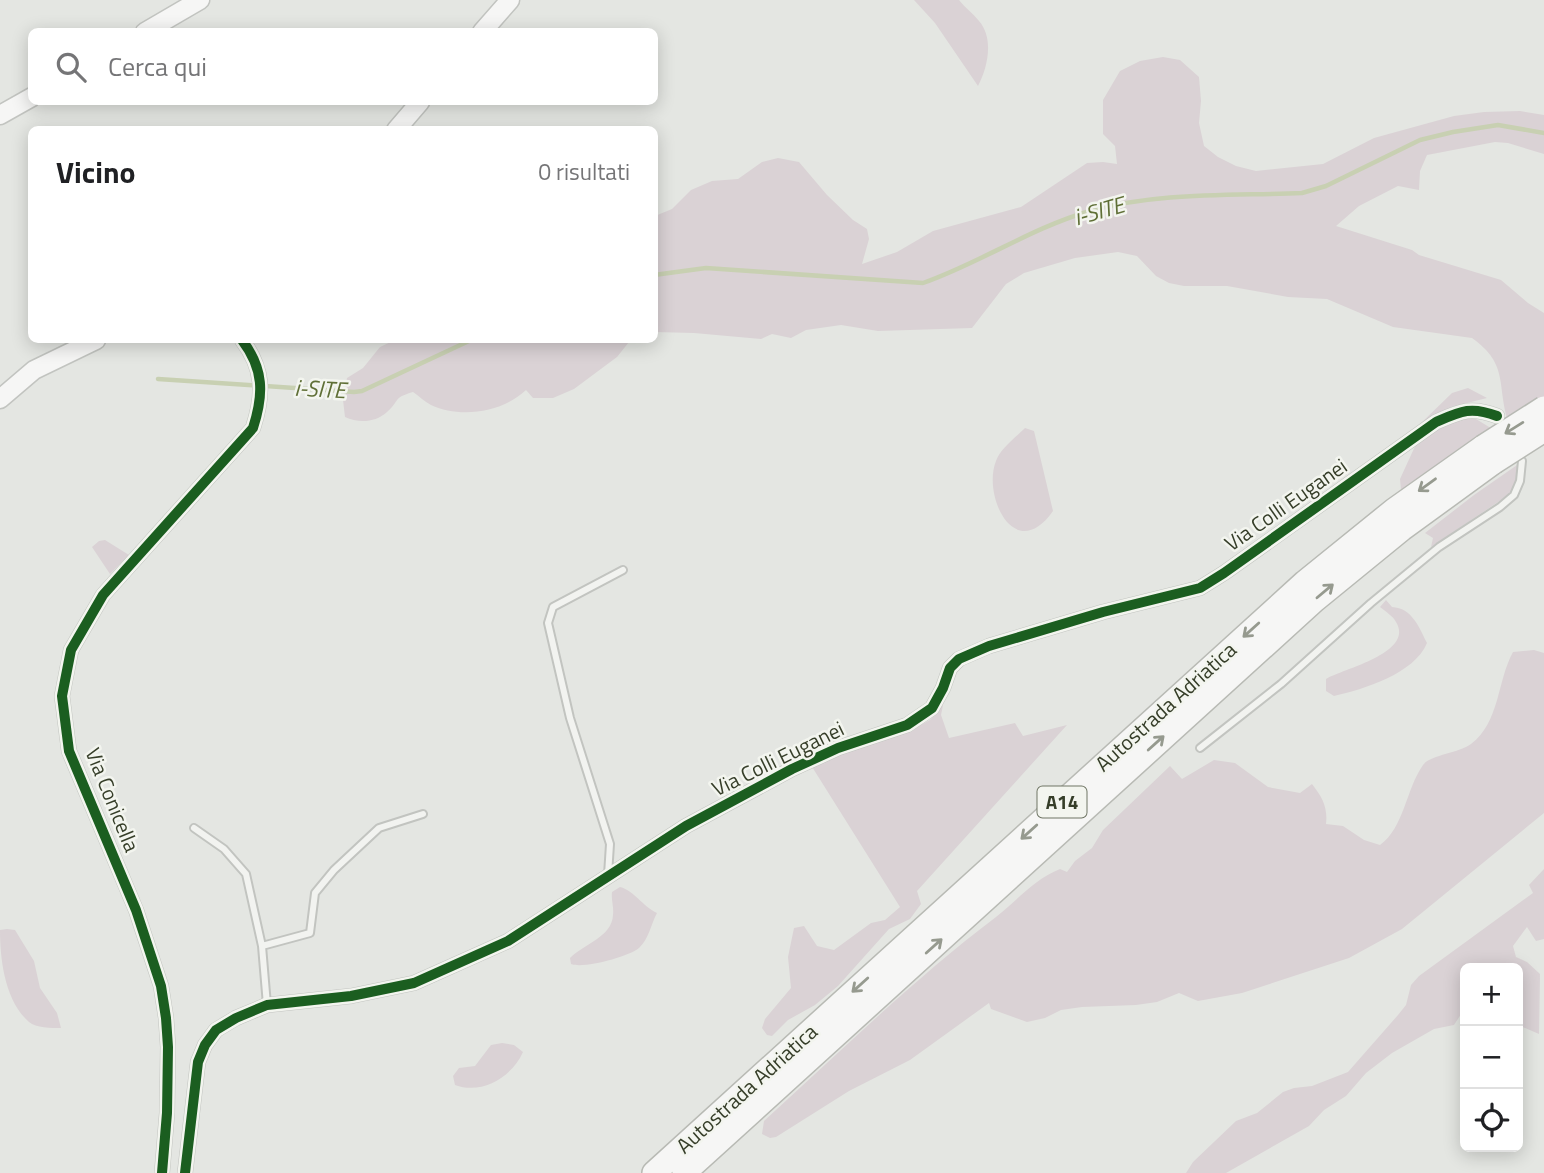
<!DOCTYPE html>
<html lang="it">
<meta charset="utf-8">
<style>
:root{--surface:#fff;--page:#f2f2f2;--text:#202124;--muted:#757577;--line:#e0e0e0}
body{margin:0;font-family:"Titillium Web",sans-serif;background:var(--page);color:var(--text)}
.controls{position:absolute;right:21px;bottom:21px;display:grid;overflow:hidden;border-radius:10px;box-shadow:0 4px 18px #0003}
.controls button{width:63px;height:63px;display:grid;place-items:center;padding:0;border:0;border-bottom:2px solid var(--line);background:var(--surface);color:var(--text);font:35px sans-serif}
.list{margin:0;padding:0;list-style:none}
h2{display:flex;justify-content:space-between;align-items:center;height:91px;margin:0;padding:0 28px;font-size:30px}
h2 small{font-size:23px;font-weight:400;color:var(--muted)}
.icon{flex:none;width:38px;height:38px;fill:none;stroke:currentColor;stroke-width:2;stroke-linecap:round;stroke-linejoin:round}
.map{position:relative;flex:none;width:1544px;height:1173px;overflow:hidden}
.search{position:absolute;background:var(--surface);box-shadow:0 4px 18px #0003;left:28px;top:28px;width:630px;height:77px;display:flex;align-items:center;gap:18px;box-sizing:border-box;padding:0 24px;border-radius:10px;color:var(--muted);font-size:26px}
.panel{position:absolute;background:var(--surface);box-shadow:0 4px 18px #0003;left:28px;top:126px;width:630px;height:217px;border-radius:10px}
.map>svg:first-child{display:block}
.green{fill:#dad2d5}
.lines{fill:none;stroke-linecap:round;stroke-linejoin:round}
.stream{stroke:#c8d0b2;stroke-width:4.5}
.lane-casing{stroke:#c2c4c0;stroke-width:10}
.street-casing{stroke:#c2c4c0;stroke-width:16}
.secondary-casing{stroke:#c2c4c0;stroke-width:21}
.highway-casing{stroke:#b8bab4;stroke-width:26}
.lane{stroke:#f2f3f0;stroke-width:6}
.street{stroke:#f2f3f0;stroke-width:12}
.secondary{stroke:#f6f6f5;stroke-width:18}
.highway{stroke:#f6f6f5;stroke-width:23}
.highway-bridge-casing{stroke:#b8bab4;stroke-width:26;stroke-linecap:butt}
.highway-bridge{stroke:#f6f6f5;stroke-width:23}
.cycleway-casing{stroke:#f3f5ef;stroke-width:15}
.cycleway{stroke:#1b5e20;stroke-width:10}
.oneway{stroke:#969a8f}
.labels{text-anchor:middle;stroke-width:5;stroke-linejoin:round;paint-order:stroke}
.shield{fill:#f3f5ef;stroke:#6f7564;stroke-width:2}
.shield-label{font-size:19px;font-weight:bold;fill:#363e29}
.street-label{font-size:21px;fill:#363e29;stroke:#f3f5ef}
.water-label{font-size:23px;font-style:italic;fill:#5f6f36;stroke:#f3f5ef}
</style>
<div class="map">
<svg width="1544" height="1173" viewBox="0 0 1544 1173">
<rect width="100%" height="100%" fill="#e4e6e2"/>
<path class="green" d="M914 0H959C965 8 973 13 979 21 994 38 988 67 978 86L935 23Z
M1163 57 1180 60 1199 77 1201 101 1199 123 1204 146 1218 157 1236 166 1256 171 1323 164 1374 138 1454 116 1484 112 1520 111 1544 115V154L1508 143 1495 142 1427 155 1420 171 1419 190 1398 186 1359 206 1336 226 1412 250 1419 255 1501 280 1528 303 1544 313V402L1509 424C1496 386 1510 365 1472 338L1393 327 1327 299 1288 297 1227 286H1184L1169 283 1156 276 1137 256 1118 252 1075 258 1024 273 1006 284 972 328 878 331 841 325 806 330 791 338 772 334 761 339 694 333 655 332V216L672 209 691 190 712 181 738 179 762 162 778 158 799 162 827 195 853 220 867 229 869 239 862 264 897 252 933 231 1021 207 1087 163 1103 162 1117 164 1115 146 1103 134V100L1120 71 1140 61Z
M395 340H635L629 342 617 357 574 389 553 398H533L526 390C503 412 461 419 431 405 425 402 419 396 413 392 392 398 400 401 387 412 375 423 358 423 345 417L343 400 347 378 363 368 380 347Z
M1468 388 1487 398 1455 406 1238 559 1327 491 1417 427 1452 393Z
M1466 417 1476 419 1494 430 1445 459 1401 490 1400 479 1417 442 1440 426Z
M1025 428 1034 431 1053 511C1015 565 982 496 996 461 1000 449 1016 437 1025 428Z
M1520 463V479L1510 494 1431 547 1433 538 1425 533 1474 495Z
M105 540 129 555 110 574 92 547 99 541Z
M1386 600 1392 607C1412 608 1419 627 1427 643 1414 674 1364 689 1334 696L1326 691V679C1342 669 1415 653 1396 622 1393 616 1386 612 1380 607Z
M1534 650 1544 653V813L1402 929 1349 958 1242 993 1198 1001 1179 993 1157 1002 1136 1005 1082 1007 1061 1010 1045 1018 1027 1022 991 1009 989 1003 910 1060 849 1091 776 1137 770 1138 762 1134 764 1121C840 1052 914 979 996 917 1018 900 1033 880 1060 869L1067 872 1075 861 1092 848 1103 830 1170 766 1182 779 1214 760 1235 763 1268 787 1300 793 1312 784C1322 797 1328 807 1326 824L1343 826 1364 840 1380 845C1404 828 1406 789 1423 765 1430 755 1459 753 1471 744 1500 722 1497 681 1513 652Z
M943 705 941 715 949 738 1015 723 1023 736 1067 725 917 891 921 904 910 919 889 929 838 986 815 1005 788 1020 772 1036 767 1035 762 1028 765 1019 791 988 788 957 794 928 804 926 817 946 834 950 871 923 885 920 900 907 809 762 913 729 930 720Z
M1544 869V939L1536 941 1527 927 1513 946 1516 957 1527 962 1540 974 1539 1034 1518 1025V968H1465V1008L1454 1025 1434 1029 1392 1053 1366 1073 1346 1096 1324 1110 1309 1126 1226 1173H1186L1193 1162 1236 1121 1257 1113 1283 1092 1294 1088 1312 1086 1348 1072 1398 1015 1406 1005 1411 985 1419 976 1533 893 1529 885Z
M620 887C635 891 641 905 657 913 651 924 649 939 639 948 628 957 583 969 571 964L570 958C584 944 612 937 613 915 614 907 611 900 612 892Z
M7 929 15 930 34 961 40 988 57 1013 61 1028C51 1028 36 1028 29 1022 5 1001 0 960 0 930Z
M502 1043 514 1045 523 1052C512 1077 482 1095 455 1085L453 1076 459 1068 475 1066 491 1045Z"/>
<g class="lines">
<path class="stream" d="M654 275 706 268 923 283C980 263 1031 228 1090 211 1158 192 1232 196 1302 193L1326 186 1420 140 1453 132 1498 125 1544 133
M158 379 354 392 362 391 471 340"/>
<defs>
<path id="lane" d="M1200 748 1281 684 1371 603 1439 547 1500 507 1514 495 1520 481 1522 461
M194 828 224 849 246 874 262 946 267 1005
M608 875 610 844 570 718 548 623 553 607 623 570
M262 946 310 933 315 893 334 870 379 828 423 814"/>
<path id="street" d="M162 1173 167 1113 168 1047 166 1018 161 986 136 910 69 751 62 696 71 650 103 595 253 428C264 394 264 369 242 340
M185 1173 198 1062 205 1045 216 1030 236 1018 267 1005 351 996 414 983 508 941 686 826 792 769 838 748 907 725 932 708 943 688 950 668 959 659 989 646 1103 612 1200 588 1224 573 1436 422C1461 411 1471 406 1497 416"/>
<path id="secondary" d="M145 32 200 0
M482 32 510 0
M0 115 32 97
M396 130 420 102
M0 399 34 370 96 340"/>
<path id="highway" d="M654 1173 1305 582 1394 510 1483 447
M684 1173 1315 600 1402 529 1494 462"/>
</defs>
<use href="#lane" class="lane-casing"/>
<use href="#street" class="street-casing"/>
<use href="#secondary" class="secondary-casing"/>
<use href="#highway" class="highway-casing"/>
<use href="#lane" class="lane"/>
<use href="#street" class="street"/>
<use href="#secondary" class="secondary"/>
<use href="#highway" class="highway"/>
<defs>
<path id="highway-bridge" d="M1483 447 1544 408
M1494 462 1544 430"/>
</defs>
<use href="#highway-bridge" class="highway-bridge-casing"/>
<use href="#highway-bridge" class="highway-bridge"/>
<defs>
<path id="cycleway" d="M162 1173 167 1113 168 1047 166 1018 161 986 136 910 69 751 62 696 71 650 103 595 253 428C264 394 264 369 242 340
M185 1173 198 1062 205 1045 216 1030 236 1018 267 1005 351 996 414 983 508 941 686 826 792 769 838 748 907 725 932 708 943 688 950 668 959 659 989 646 1103 612 1200 588 1224 573 1436 422C1461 411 1471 406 1497 416"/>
</defs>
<use href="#cycleway" class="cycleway-casing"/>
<use href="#cycleway" class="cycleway"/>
</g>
<defs><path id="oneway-shaft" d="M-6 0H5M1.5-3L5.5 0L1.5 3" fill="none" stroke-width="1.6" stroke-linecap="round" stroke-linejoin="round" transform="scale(1.75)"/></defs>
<g class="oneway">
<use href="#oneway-shaft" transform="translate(1514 428) rotate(148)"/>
<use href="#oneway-shaft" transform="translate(1427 485) rotate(144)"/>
<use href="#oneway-shaft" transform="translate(1325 591) rotate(-40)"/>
<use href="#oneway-shaft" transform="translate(1251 630) rotate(138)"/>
<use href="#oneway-shaft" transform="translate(1156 743) rotate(-42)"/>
<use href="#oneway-shaft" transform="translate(1029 832) rotate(138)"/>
<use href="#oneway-shaft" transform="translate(934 946) rotate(-42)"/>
<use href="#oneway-shaft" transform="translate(860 985) rotate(138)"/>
</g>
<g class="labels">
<rect class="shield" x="1037.5" y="786.5" width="49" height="31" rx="5"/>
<g class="shield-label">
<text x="1062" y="809">A14</text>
</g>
<g class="street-label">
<text transform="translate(1286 505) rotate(-35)" y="7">Via Colli Euganei</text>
<text transform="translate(1166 707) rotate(-42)" y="7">Autostrada Adriatica</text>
<text transform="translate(778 759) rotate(-26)" y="7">Via Colli Euganei</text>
<text transform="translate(112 800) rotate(68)" y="7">Via Conicella</text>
<text transform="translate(747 1089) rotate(-42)" y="7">Autostrada Adriatica</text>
</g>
<g class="water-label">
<text transform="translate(1099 211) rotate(-16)" y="8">i-SITE</text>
<text transform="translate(320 389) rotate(3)" y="8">i-SITE</text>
</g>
</g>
</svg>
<div class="controls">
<button>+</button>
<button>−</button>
<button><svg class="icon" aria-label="locate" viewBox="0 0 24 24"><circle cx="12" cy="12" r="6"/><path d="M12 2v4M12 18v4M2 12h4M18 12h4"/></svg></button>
</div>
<div class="search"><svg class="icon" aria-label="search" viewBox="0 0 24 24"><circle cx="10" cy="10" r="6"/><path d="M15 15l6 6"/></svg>Cerca qui</div>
<section class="panel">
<h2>Vicino<small>0 risultati</small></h2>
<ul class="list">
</ul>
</section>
</div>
